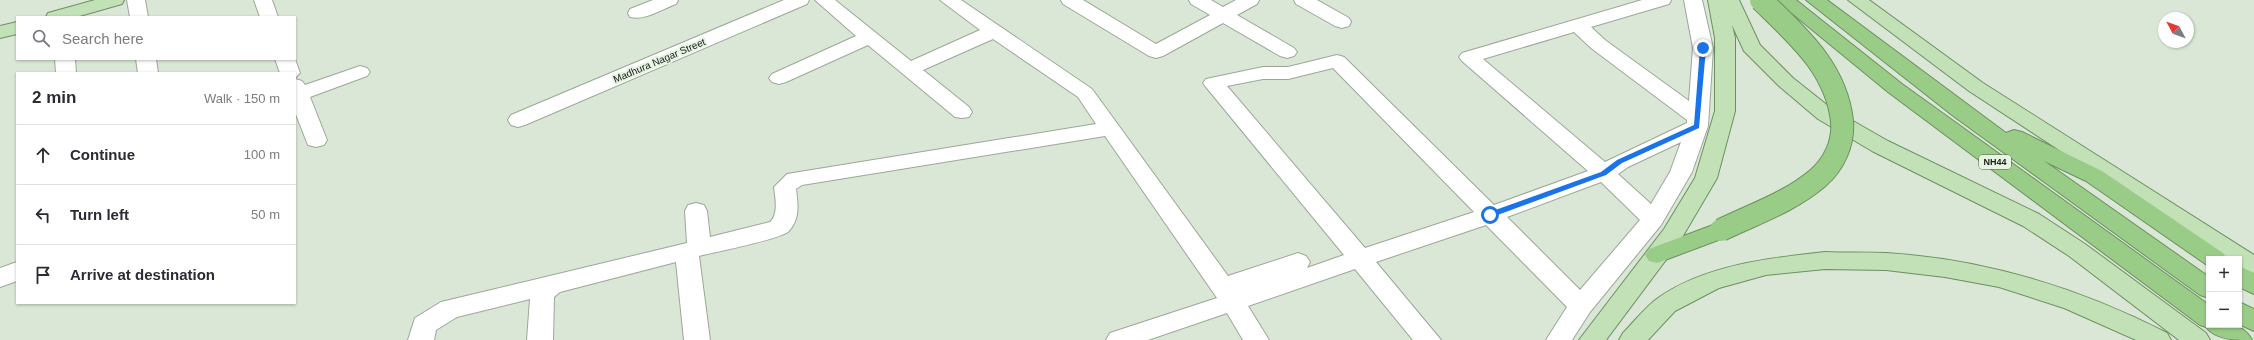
<!DOCTYPE html>
<meta charset="utf-8">
<style>
:root{--surface:#fff;--page:#f2f2f3;--text:#2b2b33;--muted:#7c7c81;--line:#e1e1e2}
body{margin:0;font-family:Arial,sans-serif;background:var(--page);color:var(--text)}
.controls{position:absolute;right:12px;bottom:12px;display:grid;overflow:hidden;border-radius:0px;box-shadow:0 1px 3px #0004}
.controls button{width:36px;height:36px;display:grid;place-items:center;padding:0;border:0;border-bottom:1px solid var(--line);background:var(--surface);color:var(--text);font:20px sans-serif}
.compass{position:absolute;left:2158px;top:12px;width:36px;height:36px;border-radius:50%;background:var(--surface);box-shadow:0 1px 3px #0004;rotate:311deg}
.stop{position:absolute;width:12px;height:12px;margin:-9px;border:3px solid #1a73e8;border-radius:50%;background:#fff}
.stop.end{background:#1a73e8;border-color:#fff;box-shadow:0 1px 4px #0008}
.list{margin:0;padding:0;list-style:none}
h2{display:flex;justify-content:space-between;align-items:center;height:52px;margin:0;padding:0 16px;font-size:17px}
h2 small{font-size:13px;font-weight:400;color:var(--muted)}
.list li{display:grid;grid-template-columns:26px 1fr auto;gap:12px;align-items:center;box-sizing:border-box;height:60px;padding:0 16px;border-top:1px solid var(--line)}
.list b{display:block;font-size:15px;white-space:nowrap}
.list em{font-size:13px;font-style:normal;color:var(--muted)}
.icon{flex:none;width:22px;height:22px;fill:none;stroke:currentColor;stroke-width:2;stroke-linecap:round;stroke-linejoin:round}
.map{position:relative;flex:none;width:2254px;height:340px;overflow:hidden}
.search{position:absolute;background:var(--surface);box-shadow:0 1px 3px #0004;left:16px;top:16px;width:280px;height:44px;display:flex;align-items:center;gap:10px;box-sizing:border-box;padding:0 14px;border-radius:0px;color:var(--muted);font-size:15px}
.panel{position:absolute;background:var(--surface);box-shadow:0 1px 3px #0004;left:16px;top:72px;width:280px;height:232px;border-radius:0px}
.map>svg:first-child{display:block}
.lines{fill:none;stroke-linecap:round;stroke-linejoin:round}
.minor-casing{stroke:#9ca798;stroke-width:2}
.major-casing{stroke:#6c9060;stroke-width:2}
.highway-casing{stroke:#6c9060;stroke-width:2}
.minor{fill:#fff;fill-rule:evenodd}
.major{fill:#c2e1b7;fill-rule:evenodd}
.highway{fill:#99cd87;fill-rule:evenodd}
.highway-bridge-casing{stroke:#6c9060;stroke-width:24;stroke-linecap:butt}
.highway-bridge{stroke:#99cd87;stroke-width:22}
.route{fill:#1a73e8}
.labels{text-anchor:middle;stroke-width:4;stroke-linejoin:round;paint-order:stroke}
.shield{fill:#e7f3e3;stroke:#575e55;stroke-width:1}
.shield-label{font-size:9px;font-weight:bold;fill:#191e18}
.street-label{font-size:10px;fill:#191e18;stroke:#e7f3e3}
</style>
<div class="map">
<svg width="2254" height="340" viewBox="0 0 2254 340">
<rect width="100%" height="100%" fill="#dae6d6"/>
<g class="lines">
<defs>
<path id="minor" d="M127 0H145L148 17H130Z
M254 0H272L278 17H260Z
M653 0H678L676 4C662 9 645 21 630 17L628 13 630 9Z
M784 0H809L807 4 525 125 518 127 511 125 508 120 511 115Z
M815 0H835L911 61 980 30 940 0H961L1092 89 1228 276 1298 253 1306 256 1310 262 1307 268 1344 255 1206 87 1203 83 1206 79 1263 67H1288L1337 55 1344 57 1494 205 1588 171 1462 61 1459 57 1462 53 1642 0H1671L1669 4 1591 27 1605 40 1689 101 1693 48 1684 0H1702L1713 48 1708 126 1692 172 1661 225 1590 312 1572 340H1546L1567 307 1486 225 1376 262 1441 340H1413L1355 269 1248 306 1269 340H1243L1227 313 1148 340H1106L1110 333 1217 298 1105 136 802 185 796 189C798 204 800 219 789 231 782 239 715 252 699 256L710 340H684L676 262 560 292 554 297 553 340H527L530 299 457 317 436 330 434 340H408L415 318 441 302 687 243 685 211 688 205 696 203 704 205 707 211 710 237 770 222C779 214 775 197 774 187L787 174 1096 124 1078 97 993 39 923 70 969 107 972 112 969 117 962 118 955 117 868 45 786 82 779 84 772 82 769 78 772 74 856 36ZM1574 32 1591 48 1687 120V123L1605 162 1483 59ZM1333 68 1474 212 1365 248 1227 86 1263 79H1288ZM1681 142 1670 172 1651 204 1618 174 1628 167ZM1601 182 1640 220 1580 290 1507 217Z
M1061 0H1083L1156 44 1210 15 1191 4 1189 0H1211L1223 7 1236 0H1259L1257 4 1237 15 1294 48 1297 52 1294 56 1287 58 1280 56 1223 23 1163 56 1156 58 1149 56 1063 4Z
M1294 0H1317L1349 18 1351 22 1349 26 1342 28 1335 26 1296 4Z
M55 59H75L76 73H56Z
M136 59H156L158 73H138Z
M275 59H295L300 73 295 78V73H280Z
M360 66 367 68 370 72 367 76 310 97 327 140 324 145 316 147 308 145 295 112V79L302 81 305 85Z
M17 262V281L0 287V268Z"/>
<path id="major" d="M95 0H124L122 4 76 17H46L48 13Z
M1708 0H1739L1760 45 1793 78 1832 109 1888 141 2039 214 2085 244 2206 333 2210 340H2179L2069 256 2023 226 1872 151 1818 119 1779 86 1744 51 1732 25 1735 38V111L1717 178 1680 241 1606 340H1579L1664 229 1695 178 1715 111V38Z
M1848 0H1869L1983 83 2254 255V275L2239 268V259H2226L1969 91Z
M17 22V34L0 38V26Z
M1825 252C1845 253 1865 252 1886 253 1985 259 2079 288 2167 333L2171 340H2136L2064 308 1999 287 1945 277 1886 270 1825 269 1766 275 1719 288 1675 311 1648 340H1619L1623 333C1634 322 1645 307 1658 298 1705 265 1769 258 1825 252Z"/>
<path id="highway" d="M1776 0H1796L1902 84 2209 305V325C2227 325 2242 322 2252 340 2235 340 2216 340 2206 327L2200 325 1888 92Z
M1806 0H1827L2006 133 2014 130 2022 132 2102 171 2223 253 2227 259H2209V266L2207 265 2086 181 2044 161 2209 277V298L2200 295 1952 115Z
M1721 222 1729 224 1733 230 1729 236 1657 263 1649 261 1645 255 1649 249Z
M2239 266 2254 273V294L2239 287Z
M2239 302 2254 309V331L2239 324Z"/>
</defs>
<use href="#minor" class="minor-casing"/>
<use href="#major" class="major-casing"/>
<use href="#highway" class="highway-casing"/>
<use href="#minor" class="minor"/>
<use href="#major" class="major"/>
<use href="#highway" class="highway"/>
<defs>
<path id="highway-bridge" d="M1721 230C1754 214 1790 202 1818 178 1834 164 1844 143 1842 121 1836 68 1797 35 1761 0"/>
</defs>
<use href="#highway-bridge" class="highway-bridge-casing"/>
<use href="#highway-bridge" class="highway-bridge"/>
</g>
<path class="route" d="M1703 47 1706 48 1699 128 1622 163 1606 175 1492 217H1487V213L1601 172 1617 160 1694 125 1700 48Z"/>
<g class="labels">
<rect class="shield" x="1979" y="155" width="32" height="14" rx="3"/>
<g class="shield-label">
<text x="1995" y="165">NH44</text>
</g>
<g class="street-label">
<text transform="translate(659 60) rotate(-23)" y="4">Madhura Nagar Street</text>
</g>
</g>
</svg>
<div class="controls">
<button>+</button>
<button>−</button>
</div>
<svg class="compass" viewBox="-18 -18 36 36"><path d="M0-13l5 13h-10z" fill="#e53935"/><path d="M0 13l5-13h-10z" fill="#7c7c81"/></svg>
<div class="stop" style="left:1490px;top:215px"></div>
<div class="stop end" style="left:1703px;top:48px"></div>
<div class="search"><svg class="icon" aria-label="search" viewBox="0 0 24 24"><circle cx="10" cy="10" r="6"/><path d="M15 15l6 6"/></svg>Search here</div>
<section class="panel">
<h2>2 min<small>Walk · 150 m</small></h2>
<ul class="list">
<li><svg class="icon" aria-label="ahead" viewBox="0 0 24 24"><path d="M12 20V5M6 11l6-6 6 6"/></svg><div><b>Continue</b></div><em>100 m</em></li>
<li><svg class="icon" aria-label="left" viewBox="0 0 24 24"><path d="M17 20v-9H6M10 6l-5 5 5 5"/></svg><div><b>Turn left</b></div><em>50 m</em></li>
<li><svg class="icon" aria-label="arrive" viewBox="0 0 24 24"><path d="M6 21V4h12l-3 4 3 4H6"/></svg><div><b>Arrive at destination</b></div></li>
</ul>
</section>
</div>
